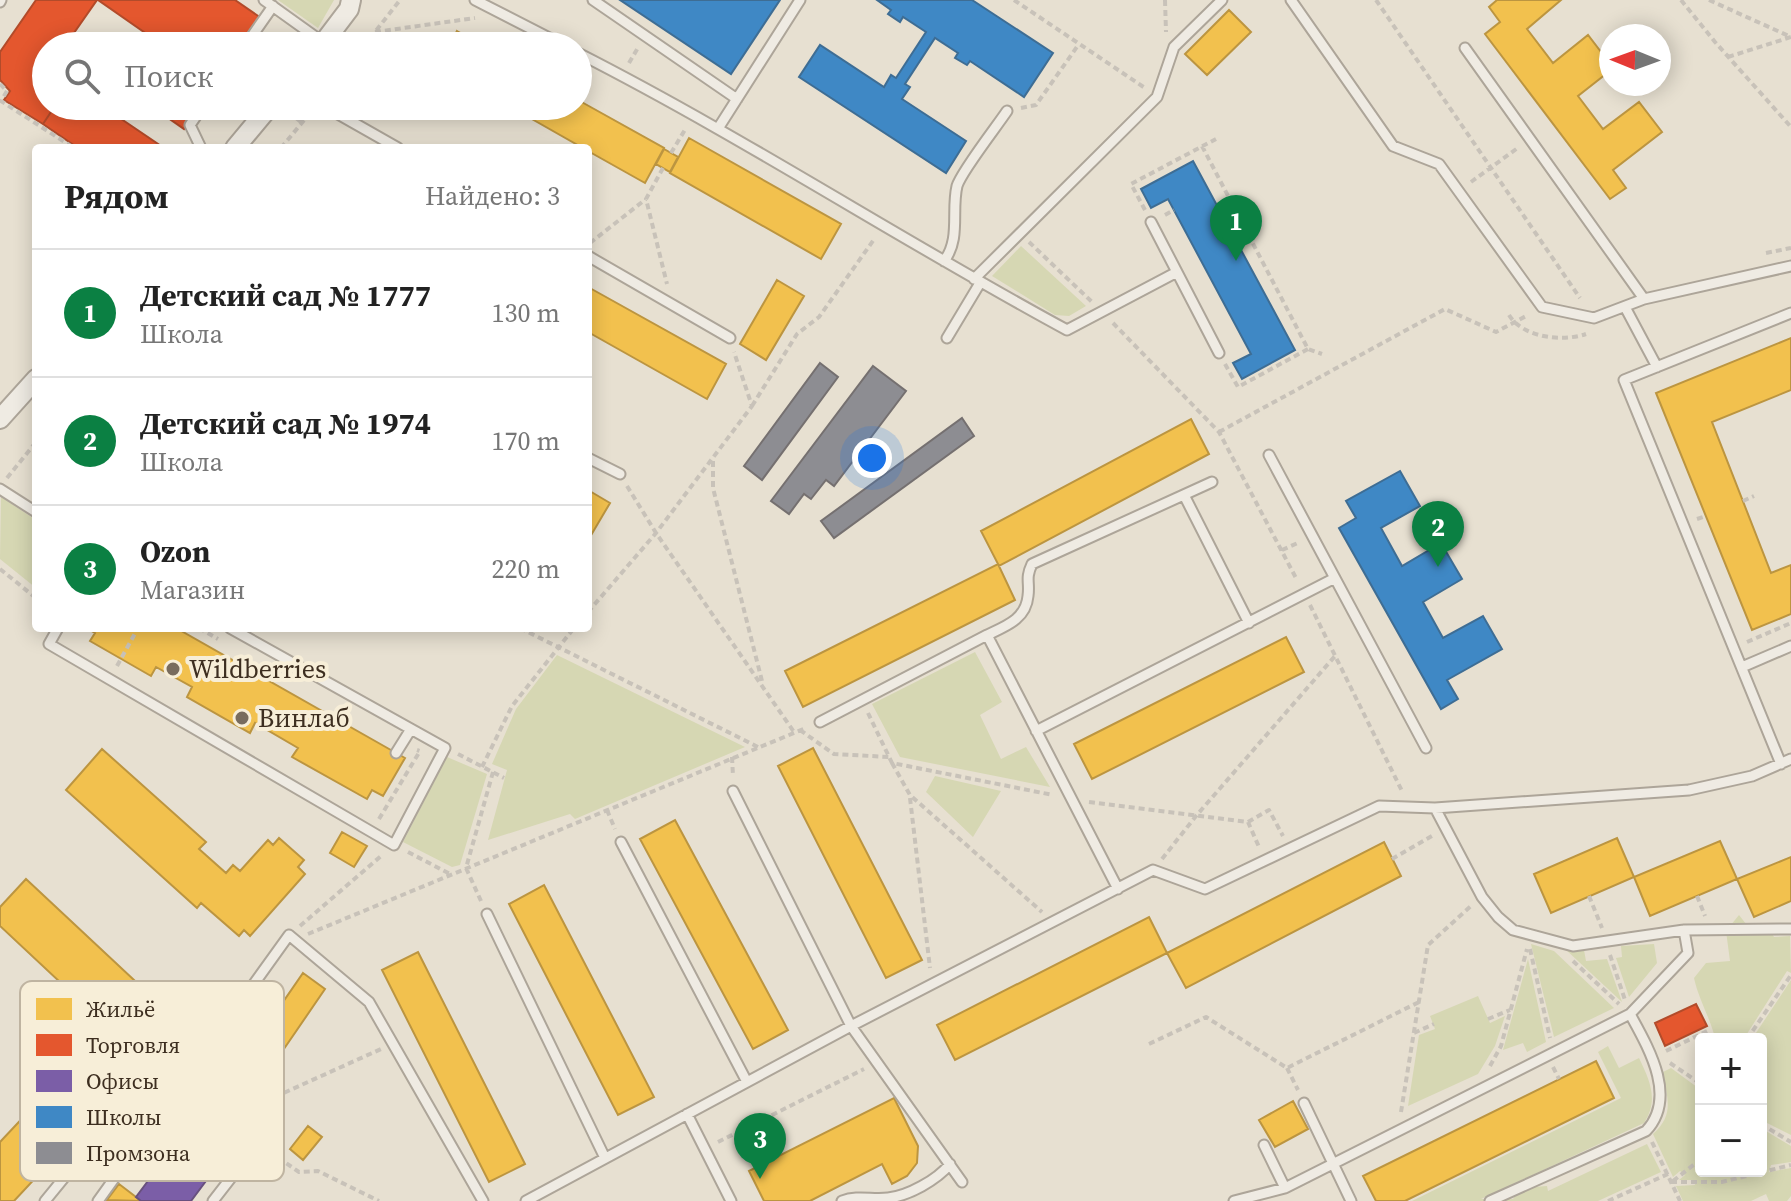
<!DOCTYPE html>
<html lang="ru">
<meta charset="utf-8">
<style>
:root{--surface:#fff;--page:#f6f6f6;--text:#222;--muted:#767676;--line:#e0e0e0;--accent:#0b8043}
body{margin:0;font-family:"Source Serif 4",serif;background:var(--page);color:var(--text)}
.controls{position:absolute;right:24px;bottom:24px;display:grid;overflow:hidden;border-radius:8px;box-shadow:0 4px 20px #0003}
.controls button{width:72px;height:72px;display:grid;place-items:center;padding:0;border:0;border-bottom:2px solid var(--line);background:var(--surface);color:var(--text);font:40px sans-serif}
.compass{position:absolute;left:1599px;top:24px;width:72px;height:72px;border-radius:50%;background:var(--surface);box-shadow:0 4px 20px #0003;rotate:271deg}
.you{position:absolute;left:872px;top:458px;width:28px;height:28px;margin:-20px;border:6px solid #fff;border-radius:50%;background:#1a73e8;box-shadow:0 0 0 12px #1a73e833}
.badge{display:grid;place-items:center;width:52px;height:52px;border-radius:50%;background:var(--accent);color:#fff;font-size:26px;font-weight:700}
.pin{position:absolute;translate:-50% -66px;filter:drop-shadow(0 2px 4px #0008)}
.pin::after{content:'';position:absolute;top:42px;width:28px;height:24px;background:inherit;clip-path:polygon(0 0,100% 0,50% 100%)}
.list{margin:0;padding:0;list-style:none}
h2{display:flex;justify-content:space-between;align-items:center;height:104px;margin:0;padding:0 32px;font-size:34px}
h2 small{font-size:26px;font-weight:400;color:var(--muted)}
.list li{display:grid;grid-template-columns:52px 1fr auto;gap:24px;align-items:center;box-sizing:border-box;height:128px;padding:0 32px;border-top:2px solid var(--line)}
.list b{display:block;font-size:30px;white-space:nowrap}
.list p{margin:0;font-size:26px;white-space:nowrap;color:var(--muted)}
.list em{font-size:26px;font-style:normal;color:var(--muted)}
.icon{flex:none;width:44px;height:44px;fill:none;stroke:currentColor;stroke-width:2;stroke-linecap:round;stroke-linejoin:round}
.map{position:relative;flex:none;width:1791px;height:1201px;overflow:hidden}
.search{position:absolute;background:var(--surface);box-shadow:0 4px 20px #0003;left:32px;top:32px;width:560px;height:88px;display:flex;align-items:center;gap:20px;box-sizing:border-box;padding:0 28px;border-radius:44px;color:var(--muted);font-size:30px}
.panel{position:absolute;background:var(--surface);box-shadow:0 4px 20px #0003;left:32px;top:144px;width:560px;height:488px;border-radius:8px}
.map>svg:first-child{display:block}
.green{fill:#d6d7b3}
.homes{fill:#f2c14e;stroke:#bc9540;stroke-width:2}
.shops{fill:#e4572e;stroke:#b24b2a;stroke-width:2}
.offices{fill:#7b5ea7;stroke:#68507e;stroke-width:2}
.schools{fill:#3f88c5;stroke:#3e6d94;stroke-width:2}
.industry{fill:#8d8d92;stroke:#757070;stroke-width:2}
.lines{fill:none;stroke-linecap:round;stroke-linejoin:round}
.service-casing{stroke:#ada599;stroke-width:13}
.minor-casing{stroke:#ada599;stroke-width:22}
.path{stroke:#c8c2b9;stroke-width:4;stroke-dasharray:6 4;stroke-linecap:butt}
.service{stroke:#efebe3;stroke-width:9}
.minor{stroke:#efebe3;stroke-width:18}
.poi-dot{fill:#786c5e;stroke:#f7eed8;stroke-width:3}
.labels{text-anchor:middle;stroke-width:8;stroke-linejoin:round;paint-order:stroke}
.poi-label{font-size:26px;fill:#3d2e20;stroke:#f7eed8;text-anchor:start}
.key{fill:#f7eed8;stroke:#bfb4a1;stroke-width:2}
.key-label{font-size:22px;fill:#3d2e20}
</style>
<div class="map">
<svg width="1791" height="1201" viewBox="0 0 1791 1201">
<rect width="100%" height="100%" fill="#e7e0d1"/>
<path class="green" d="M278 0H334L318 28Z
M1021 246 1086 306 1069 316 1055 315 992 276Z
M1 497 36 520V588L0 559Z
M975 652 1002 702 980 715 1001 759 1026 747 1050 787 900 757 872 704Z
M557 655 745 747 575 819 570 814 488 840 507 770 492 764 516 709Z
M447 757 487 774 460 865 452 867 403 842Z
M935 776 1001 791 973 837 926 792Z
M1739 915 1750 929H1769L1774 937 1790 936 1791 973 1787 971 1745 1037 1705 1039 1714 1034C1708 1014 1698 997 1694 978L1706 963 1730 961 1726 931Z
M1531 944 1554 951 1614 1008 1554 1037Z
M1654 944 1657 963 1629 997 1616 958 1622 957 1621 946Z
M1564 948 1584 950 1586 961 1607 959 1622 1002Z
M1528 959 1546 1042 1527 1052 1523 1043 1503 1050Z
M1791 980V1135L1761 1120V1039H1752Z
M1478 996 1490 1023 1505 1016 1495 1046 1478 1074 1408 1106 1419 1035 1435 1029 1430 1016Z
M1608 1046 1619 1068 1639 1058C1650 1081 1659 1100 1644 1123L1481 1199H1513L1520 1188 1547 1186 1548 1191 1647 1144 1661 1172 1598 1201H1412L1621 1098 1598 1052Z
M1671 1068 1701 1090V1171H1761V1128L1791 1146V1162L1771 1165 1769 1172 1791 1168V1196L1787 1201H1769L1766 1194 1751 1201H1683L1676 1186 1695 1185 1694 1180H1679L1685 1175 1680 1171 1673 1177 1653 1134C1675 1114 1667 1099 1663 1072Z"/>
<path class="homes" d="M1497 0H1561L1527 29 1553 63 1588 35 1611 65V70L1578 96 1603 129 1639 102 1662 132 1613 170 1626 188 1610 199 1485 34 1500 22 1489 7Z
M1229 10 1251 32 1207 75 1185 54Z
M457 31 483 46H449Z
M578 100 664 148 645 183 588 151V148H583L509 106H578Z
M689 138 841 224 821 259 670 173Z
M664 149 678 157 670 172 656 164Z
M777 280 804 296 766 360 740 344Z
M588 287 726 364 707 399 588 332Z
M1791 338V390L1712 422 1771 573 1791 565V614L1752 630 1656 393Z
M1191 419 1209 454 999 566 981 531Z
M588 490 610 503 590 537 588 536Z
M998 564 1015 600 803 707 785 671Z
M86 628H176L405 758 383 796 372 790 367 799 292 757 298 748 255 723 250 733 187 697 192 687 156 667 151 676 90 641 95 633Z
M1286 637 1304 672 1092 779 1074 744Z
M813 748 922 960 886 978 778 766Z
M102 749 206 842 199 849 226 873 233 865 240 871 268 840 273 845 279 838 304 860 298 867 305 874 250 936 244 930 239 936 201 903 197 908 66 790Z
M675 820 788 1030 753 1049 640 839Z
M342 832 367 846 354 867 330 853Z
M1617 838 1634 877 1551 913 1534 874Z
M1720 841 1737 879 1650 916 1634 877Z
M1384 842 1401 876 1186 988 1167 953Z
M1791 857V901L1754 917 1737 879Z
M26 879 180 1023 14 1201H0V1142L108 1027 0 926V907Z
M544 885 654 1097 618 1115 509 904Z
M1149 917 1167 953 955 1060 937 1025Z
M418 952 525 1164 489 1182 382 970Z
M303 973 325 989 275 1062 252 1047Z
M1596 1061 1614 1098 1405 1201H1376L1363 1176Z
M894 1098 918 1146 917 1163 907 1176 892 1184 882 1164 810 1201H764L749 1171Z
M1293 1101 1308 1129 1275 1147 1259 1120Z
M308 1126 322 1137 303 1160 290 1149Z
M119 1184 136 1197 141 1201 107 1200Z"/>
<path class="shops" d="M36 0H97L74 33 93 46H46V106H55L43 124 4 100 10 91 0 80V52Z
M98 0H235L261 18 241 46H164Z
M55 106H102L164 148H78L43 124Z
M151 106H199L184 129Z
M1696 1004 1707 1026 1665 1046 1655 1023Z"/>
<path class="offices" d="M207 1102 244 1130 191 1201H141L136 1197Z"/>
<path class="schools" d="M620 0H780L731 74Z
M877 0H972L1053 53 1024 97 970 61 967 65 955 58 958 53 935 38 905 84 910 87 902 99 966 141 946 173 799 77 820 45 884 87 891 75 896 78 926 32 903 17 900 22 888 14 891 10Z
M1193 161 1295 350 1242 379 1233 363 1251 354 1168 199 1151 208 1141 189Z
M1400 471 1420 506 1381 528 1402 566 1441 543 1462 579 1423 602 1443 638 1483 616 1502 649 1447 680 1458 699 1441 709 1339 528 1356 518 1346 501Z"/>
<path class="industry" d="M820 363 838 377 762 480 744 466Z
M873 366 906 391 834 486 826 480 811 499 804 494 789 514 771 501Z
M962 418 974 436 834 538 821 521Z"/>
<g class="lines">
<defs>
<path id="service" d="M264 0 324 43
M475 0 565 46
M593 0 737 99
M1291 0 1393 146 1439 164 1542 307 1594 318 1644 299 1791 266
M0 2 1 0
M245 46 273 6
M1465 48 1644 299
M578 53C745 138 902 241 1067 330L1177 272
M324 106 398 148
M719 127 800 0
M201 148 190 125 203 106
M1151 222 1219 353
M588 256 730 338
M944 261C961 239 951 211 957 186 961 172 997 126 1007 111
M974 279 1157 97 1174 47 1222 0
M1625 307 1657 367
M947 338 980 283
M1269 455 1426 748
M588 458 620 474
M0 489 36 512
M1184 495 1249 623
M58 628 49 644 394 845 445 748 230 628
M987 635C1006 626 1026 619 1028 596 1030 582 1025 579 1032 564L1212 482
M1742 667 1791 646
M820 722 987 635 1118 889
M1036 731 1335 578
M396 753 411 729
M1781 764 1624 380 1791 313
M733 791 851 1026 962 1182
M1435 808 1482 897 1498 917 1513 930 1573 946 1684 930
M621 842 747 1082
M487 914 605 1158
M194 1070 272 1125 213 1201
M1304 1103 1351 1201
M687 1114 731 1201
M1264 1145 1285 1188
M45 1201 162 1058
M98 1201 289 935 369 1002 483 1201
M526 1201 851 1026 1153 870 1205 889 1379 806 1435 808 1689 790 1752 776 1791 759
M842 1201C858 1195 872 1200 888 1198 908 1196 937 1180 950 1164
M1234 1201 1285 1188 1630 1014
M1490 1201 1646 1131C1678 1097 1648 1047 1630 1014L1688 953 1684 930 1791 929"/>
<path id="minor" d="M321 46 349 9 351 0
M235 148 270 106
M0 419 36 379"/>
</defs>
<use href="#service" class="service-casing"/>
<use href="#minor" class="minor-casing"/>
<path class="path" d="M1014 0 1145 88
M1165 0 1166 32
M1376 0 1580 298
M1681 0 1715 42 1791 127
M1709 0 1791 37
M375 32 475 18
M364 46 400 0
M1728 57 1791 37
M629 63 639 46
M0 84 7 91 1 101 74 148
M1021 108 1036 105 1079 44
M289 112 302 123
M1202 146 1308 349 1322 354
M281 148 310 113
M671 153 686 128
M663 168 646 199 667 284
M1471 182 1519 147
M1145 210 1131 184 1216 139
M1165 215 1174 210
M1029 242 1092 302
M590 243 646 199
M1766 253 1791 248
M1509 315C1523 338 1563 342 1586 334
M1113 323 1219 432 1297 580
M1225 364 1238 387 1308 349
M752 406 797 334 819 317 875 238
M1219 432 1445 309 1496 332 1528 315
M713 461V488L762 681
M7 478 36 442
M627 486 656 533 794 732
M1743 501 1754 496
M1697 519 1706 516
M1282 550 1300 542
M0 569 36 598
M1310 605 1402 791
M588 612 656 533 752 406 734 352
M199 628 218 639
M520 628 758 747
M1747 642 1791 623
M117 666 138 628
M868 713 892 763 1053 795
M800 730 834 754 889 757
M458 754 504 778
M732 757 733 776
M892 763 910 795 1042 912
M482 767 512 706 574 628
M910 798 930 968
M1089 802 1248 822 1259 847
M607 810 615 829
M379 819 420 751 417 750
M1248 822 1269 810 1283 836
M408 852 450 874
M1162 859 1196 816 1335 656
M1392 859 1432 836
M1589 896 1602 928
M1697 896 1705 916
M481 901 466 868 493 772
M300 926 381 856
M308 934 806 728
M1530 949 1550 1038
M1610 955 1625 1000
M1573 961 1619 1004
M1488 1019 1510 1010
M1414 1033 1434 1024
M1747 1039 1791 975
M1149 1044 1206 1017 1287 1068 1419 1002
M1666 1051 1707 1031
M1670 1063 1701 1084
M1490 1066 1501 1046 1527 949
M1553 1067 1559 1079
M1287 1068 1298 1090
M266 1101 381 1049
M1401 1112 1428 945 1471 906
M1761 1124 1791 1142
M718 1142 864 1069
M1652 1142 1680 1201
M270 1152 299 1172 318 1171 379 1201
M1673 1181 1701 1159
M1671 1182H1722L1791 1165
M1608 1201 1668 1174"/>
<use href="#service" class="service"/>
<use href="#minor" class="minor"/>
</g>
<g class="poi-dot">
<circle cx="173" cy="669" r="8"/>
<circle cx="242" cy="718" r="8"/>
</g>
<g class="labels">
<g class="poi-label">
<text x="189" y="678">Wildberries</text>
<text x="258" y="727">Винлаб</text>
</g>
</g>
<rect x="20" y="981" width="264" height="200" rx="12" class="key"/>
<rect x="36" y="998" width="36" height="22" fill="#f2c14e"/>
<rect x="36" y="1034" width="36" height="22" fill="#e4572e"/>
<rect x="36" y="1070" width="36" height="22" fill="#7b5ea7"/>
<rect x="36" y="1106" width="36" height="22" fill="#3f88c5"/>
<rect x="36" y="1142" width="36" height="22" fill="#8d8d92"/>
<g class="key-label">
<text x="86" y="1017">Жильё</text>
<text x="86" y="1053">Торговля</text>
<text x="86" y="1089">Офисы</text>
<text x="86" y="1125">Школы</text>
<text x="86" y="1161">Промзона</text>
</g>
</svg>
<div class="controls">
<button>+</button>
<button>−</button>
</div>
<svg class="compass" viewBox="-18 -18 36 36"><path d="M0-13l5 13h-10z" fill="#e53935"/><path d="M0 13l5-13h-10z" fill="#767676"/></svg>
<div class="you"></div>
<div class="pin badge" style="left:1236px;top:261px">1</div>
<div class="pin badge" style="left:1438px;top:567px">2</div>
<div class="pin badge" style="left:760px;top:1179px">3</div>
<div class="search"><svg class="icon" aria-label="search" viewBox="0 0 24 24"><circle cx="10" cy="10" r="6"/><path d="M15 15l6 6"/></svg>Поиск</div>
<section class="panel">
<h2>Рядом<small>Найдено: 3</small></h2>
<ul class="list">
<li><span class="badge">1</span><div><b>Детский сад № 1777</b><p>Школа</p></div><em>130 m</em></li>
<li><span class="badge">2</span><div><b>Детский сад № 1974</b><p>Школа</p></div><em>170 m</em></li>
<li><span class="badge">3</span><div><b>Ozon</b><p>Магазин</p></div><em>220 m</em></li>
</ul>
</section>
</div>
